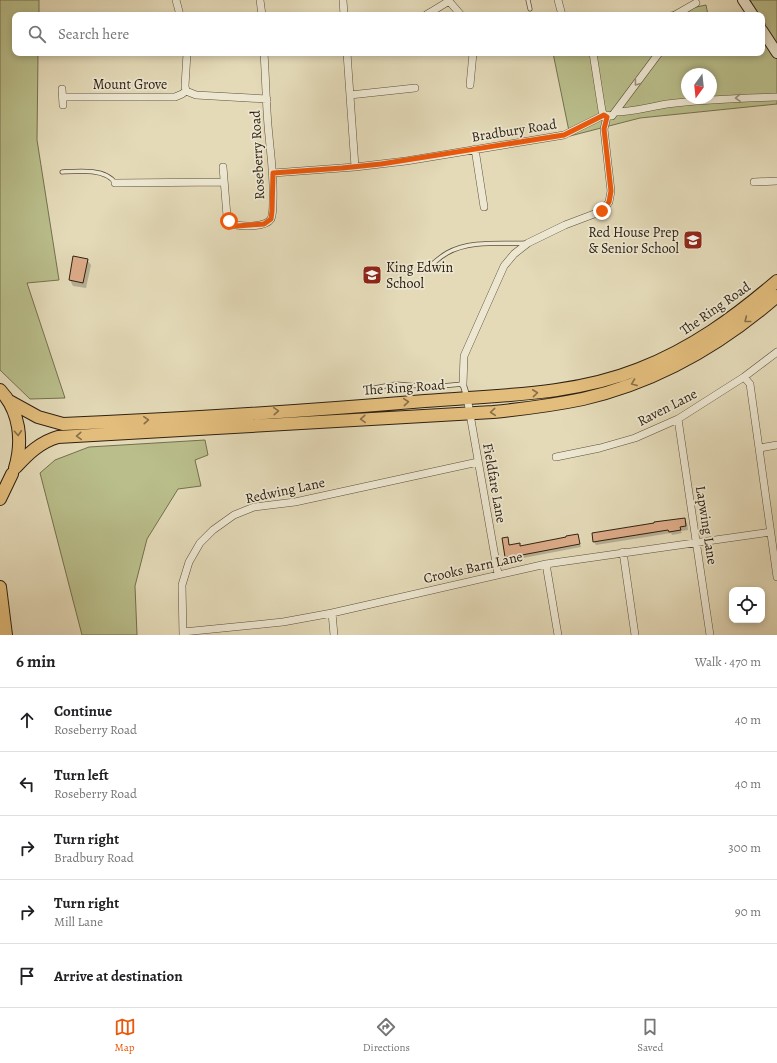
<!DOCTYPE html>
<meta charset="utf-8">
<style>
:root{--surface:#fff;--page:#f6f6f6;--text:#202124;--muted:#757577;--line:#e0e0e0;--accent:#ea580c}
body{margin:0;font-family:Alegreya,serif;background:var(--page);color:var(--text)}
.controls{position:absolute;right:12px;bottom:12px;display:grid;overflow:hidden;border-radius:8px;box-shadow:0 2px 6px #0003}
.controls button{width:36px;height:36px;display:grid;place-items:center;padding:0;border:0;border-bottom:1px solid var(--line);background:var(--surface);color:var(--text);font:20px sans-serif}
.compass{position:absolute;left:681px;top:68px;width:36px;height:36px;border-radius:50%;background:var(--surface);box-shadow:0 2px 6px #0003;rotate:195deg}
.stop{position:absolute;width:12px;height:12px;margin:-9px;border:3px solid #ea580c;border-radius:50%;background:#fff}
.stop.end{background:#ea580c;border-color:#fff;box-shadow:0 1px 4px #0008}
.list{margin:0;padding:0;list-style:none}
h2{display:flex;justify-content:space-between;align-items:center;height:52px;margin:0;padding:0 16px;font-size:17px}
h2 small{font-size:13px;font-weight:400;color:var(--muted)}
.list li{display:grid;grid-template-columns:26px 1fr auto;gap:12px;align-items:center;box-sizing:border-box;height:64px;padding:0 16px;border-top:1px solid var(--line)}
.list b{display:block;font-size:15px;white-space:nowrap}
.list p{margin:0;font-size:13px;white-space:nowrap;color:var(--muted)}
.list em{font-size:13px;font-style:normal;color:var(--muted)}
.icon{flex:none;width:22px;height:22px;fill:none;stroke:currentColor;stroke-width:2;stroke-linecap:round;stroke-linejoin:round}
.map{position:relative;flex:none;width:777px;height:635px;overflow:hidden}
.search{position:absolute;background:var(--surface);box-shadow:0 2px 6px #0003;left:12px;right:12px;top:12px;height:44px;display:flex;align-items:center;gap:10px;box-sizing:border-box;padding:0 14px;border-radius:8px;color:var(--muted);font-size:15px}
.sheet{height:372px;background:var(--surface)}
nav{display:flex;justify-content:space-around;align-items:center;box-sizing:border-box;height:56px;border-top:1px solid var(--line);background:var(--surface);font-size:11px;color:var(--muted)}
nav a{display:grid;justify-items:center;gap:2px}
nav .on{color:var(--accent)}
.map>svg:first-child{display:block}
.green{fill:#b9be8b;stroke:#74704f;fill-rule:evenodd}
.shadow{fill:#0003}
.building{fill:#ddab88;stroke:#2e2113}
.lines{fill:none;stroke-linecap:round;stroke-linejoin:round}
.service-casing{stroke:#5c4f3c;stroke-width:5}
.pedestrian-casing{stroke:#5c4f3c;stroke-width:7}
.minor-casing{stroke:#5c4f3c;stroke-width:8}
.secondary-casing{stroke:#2e2113;stroke-width:12}
.primary-casing{stroke:#2e2113;stroke-width:14}
.trunk-casing{stroke:#2e2113;stroke-width:14}
.service{stroke:#ede7d1;stroke-width:3.5}
.pedestrian{stroke:#ede7d1;stroke-width:5.5}
.minor{stroke:#ede7d1;stroke-width:7}
.secondary{stroke:#ede7d1;stroke-width:10}
.primary{stroke:#e2bd7c;stroke-width:12}
.trunk{stroke:#e2bd7c;stroke-width:12}
.oneway{stroke:#978e7c}
.oneway2{stroke:#886f48}
.route{stroke:#ea580c;stroke-width:5}
.labels{text-anchor:middle;stroke-width:3.5;stroke-linejoin:round;paint-order:stroke}
.street-label{font-size:14px;fill:#2e2113;stroke:#ede7d1}
.poi-label{font-size:14px;fill:#2e2113;stroke:#ede7d1;text-anchor:end}
</style>
<div class="map">
<svg width="777" height="635" viewBox="0 0 777 635">
<rect width="100%" height="100%" fill="#e4dab8"/>
<filter id="stains"><feTurbulence type="fractalNoise" baseFrequency=".005" numOctaves="4"/><feColorMatrix values="0 0 0 0 .2 0 0 0 0 .09 0 0 0 0 .02 0 0 0 .5 -.17"/></filter>
<radialGradient id="worn" r=".72"><stop offset=".6" stop-color="#630" stop-opacity="0"/><stop offset="1" stop-color="#630" stop-opacity=".3"/></radialGradient>
<path class="green" d="M0 0H39V15H15V53H38L37 140 59 280 27 283 65 398 30 399 0 370Z
M750 0H777V104L640 118 570 136 553 53H762V27L766 25 762 19V15H759ZM687 74H711V98H687Z
M706 5 708 15H658Z
M205 440 208 455 195 460 201 486 178 489 147 539 135 586 137 635H82L40 473 55 460 89 447Z"/>
<path class="shadow" d="M87 260 91 265 86 288 73 286 70 280Z
M685 520 687 523 688 530 681 531 682 533 672 535 671 533 596 545 594 542Z
M577 535 581 547 523 558V559L520 560 519 559 508 560 506 557 507 538 510 546 519 545 521 547Z"/>
<path class="building" d="M73 256 88 259 83 283 69 280Z
M685 518 686 526 680 527 681 530 669 532 668 530 593 542 592 533 654 523V522Z
M578 534 580 544 522 555V556L505 557 502 538 508 537 509 545 520 543V546L566 537V536Z"/>
<g class="lines">
<defs>
<path id="service" d="M528 0 530 9
M62 172C77 171 106 168 115 183
M427 268C434 263 440 257 447 253 470 240 501 244 527 243
M374 388 396 384 431 387 463 384"/>
<path id="pedestrian" d="M463 384 467 397"/>
<path id="minor" d="M176 0 180 15
M260 0 262 15
M343 0 344 15
M448 0 461 15
M558 0 562 15
M426 15 449 1
M675 15 696 3
M347 53 355 167
M593 53 602 111 604 115
M470 85 473 53
M62 89 63 105
M186 91 185 86 187 53
M350 95 415 88
M63 97H175L182 94 186 91 196 95 267 99
M615 112 659 53
M475 149 484 207
M223 167 227 216 230 223C239 227 265 228 271 219 273 214 273 206 273 201 274 178 271 158 269 136 266 109 266 81 264 53
M273 173 355 167 406 161 564 135 604 115 612 116 615 112C633 112 649 107 667 104 703 99 740 98 777 97
M754 182 777 181
M115 183 224 182
M744 377 750 384 777 577
M463 384 464 356 504 266 514 254 528 243 565 225 602 211 609 202 611 191 604 129 607 117
M467 397 498 574
M678 419 710 635
M760 448 777 445
M556 457 600 448 635 438 678 419 744 377 777 352
M623 552 635 635
M546 564 558 635
M332 613 334 635
M183 632 283 622 332 613 546 564 771 532
M183 635 182 585 189 562 200 543 213 530 234 515 254 507 295 502 478 462"/>
<path id="secondary" d="M743 0 753 15
M762 30 777 53"/>
<path id="primary" d="M0 390C20 411 23 441 15 468
M9 401 38 417 63 424C184 419 305 411 425 401 497 395 571 396 639 369 691 349 735 317 777 281
M16 467C28 454 40 442 58 437L493 412C523 409 554 405 583 399 657 382 721 345 777 296"/>
<path id="trunk" d="M0 499 12 474
M0 587 6 635"/>
</defs>
<use href="#service" class="service-casing"/>
<use href="#pedestrian" class="pedestrian-casing"/>
<use href="#minor" class="minor-casing"/>
<use href="#secondary" class="secondary-casing"/>
<use href="#primary" class="primary-casing"/>
<use href="#trunk" class="trunk-casing"/>
<use href="#service" class="service"/>
<use href="#pedestrian" class="pedestrian"/>
<use href="#minor" class="minor"/>
<use href="#secondary" class="secondary"/>
<use href="#primary" class="primary"/>
<use href="#trunk" class="trunk"/>
</g>
<defs><path id="oneway-chevron" d="M-2-3.5L2.5 0L-2 3.5" fill="none" stroke-width="1.6" stroke-linecap="round" stroke-linejoin="round"/></defs>
<g class="oneway">
<use href="#oneway-chevron" transform="translate(637 83) rotate(127)"/>
<use href="#oneway-chevron" transform="translate(738 98) rotate(176)"/>
</g>
<g class="oneway2">
<use href="#oneway-chevron" transform="translate(747 320) rotate(142)"/>
<use href="#oneway-chevron" transform="translate(634 383) rotate(159)"/>
<use href="#oneway-chevron" transform="translate(535 393) rotate(-6)"/>
<use href="#oneway-chevron" transform="translate(406 402) rotate(-5)"/>
<use href="#oneway-chevron" transform="translate(276 411) rotate(-4)"/>
<use href="#oneway-chevron" transform="translate(493 412) rotate(175)"/>
<use href="#oneway-chevron" transform="translate(363 419) rotate(177)"/>
<use href="#oneway-chevron" transform="translate(146 420) rotate(-4)"/>
<use href="#oneway-chevron" transform="translate(18 433) rotate(86)"/>
<use href="#oneway-chevron" transform="translate(79 436) rotate(176)"/>
</g>
<g class="lines">
<path class="route" d="M229 221 230 223 237 226 264 224 271 219 272 211 273 173 342 168 381 164 564 135 604 115 607 117 604 129 611 191 609 202 602 211"/>
</g>
<defs>
<symbol id="school-square" viewBox="-11 -11 22 22"><rect x="-9" y="-9" width="18" height="18" rx="4" fill="#8f2418" stroke="#ede7d1"/><path d="M0-5L7-2L0 1L-7-2ZM-4 1L0 2.5L4 1V4Q0 6-4 4Z" fill="#fff"/></symbol>
</defs>
<g fill-rule="evenodd">
<use href="#school-square" x="682" y="229" width="22" height="22"/>
<use href="#school-square" x="361" y="264" width="22" height="22"/>
</g>
<g class="labels">
<g class="street-label">
<text x="130" y="89">Mount Grove</text>
<text transform="translate(514 130) rotate(-9)" y="5">Bradbury Road</text>
<text transform="translate(257 155) rotate(-93)" y="5">Roseberry Road</text>
<text transform="translate(715 308) rotate(-35)" y="5">The Ring Road</text>
<text transform="translate(404 387) rotate(-4)" y="5">The Ring Road</text>
<text transform="translate(667 407) rotate(-27)" y="5">Raven Lane</text>
<text transform="translate(495 483) rotate(80)" y="5">Fieldfare Lane</text>
<text transform="translate(285 490) rotate(-12)" y="5">Redwing Lane</text>
<text transform="translate(707 525) rotate(81)" y="5">Lapwing Lane</text>
<text transform="translate(473 567) rotate(-13)" y="5">Crooks Barn Lane</text>
</g>
<g class="poi-label">
<text x="679" y="237">Red House Prep<tspan x="679" dy="16">&amp; Senior School</tspan></text>
<text x="386" y="272" text-anchor="start">King Edwin<tspan x="386" dy="16">School</tspan></text>
</g>
</g>
<rect width="100%" height="100%" filter="url(#stains)"/>
<rect width="100%" height="100%" fill="url(#worn)"/>
</svg>
<div class="controls">
<button><svg class="icon" aria-label="locate" viewBox="0 0 24 24"><circle cx="12" cy="12" r="6"/><path d="M12 2v4M12 18v4M2 12h4M18 12h4"/></svg></button>
</div>
<svg class="compass" viewBox="-18 -18 36 36"><path d="M0-13l5 13h-10z" fill="#e53935"/><path d="M0 13l5-13h-10z" fill="#757577"/></svg>
<div class="stop" style="left:229px;top:221px"></div>
<div class="stop end" style="left:602px;top:211px"></div>
<div class="search"><svg class="icon" aria-label="search" viewBox="0 0 24 24"><circle cx="10" cy="10" r="6"/><path d="M15 15l6 6"/></svg>Search here</div>
</div>
<section class="sheet">
<h2>6 min<small>Walk · 470 m</small></h2>
<ul class="list">
<li><svg class="icon" aria-label="ahead" viewBox="0 0 24 24"><path d="M12 20V5M6 11l6-6 6 6"/></svg><div><b>Continue</b><p>Roseberry Road</p></div><em>40 m</em></li>
<li><svg class="icon" aria-label="left" viewBox="0 0 24 24"><path d="M17 20v-9H6M10 6l-5 5 5 5"/></svg><div><b>Turn left</b><p>Roseberry Road</p></div><em>40 m</em></li>
<li><svg class="icon" aria-label="right" viewBox="0 0 24 24"><path d="M7 20v-9h11M14 6l5 5-5 5"/></svg><div><b>Turn right</b><p>Bradbury Road</p></div><em>300 m</em></li>
<li><svg class="icon" aria-label="right" viewBox="0 0 24 24"><path d="M7 20v-9h11M14 6l5 5-5 5"/></svg><div><b>Turn right</b><p>Mill Lane</p></div><em>90 m</em></li>
<li><svg class="icon" aria-label="arrive" viewBox="0 0 24 24"><path d="M6 21V4h12l-3 4 3 4H6"/></svg><div><b>Arrive at destination</b></div></li>
</ul>
</section>
<nav>
<a class="on"><svg class="icon" aria-label="map" viewBox="0 0 24 24"><path d="M3 6l6-2 6 2 6-2v14l-6 2-6-2-6 2zM9 4v14M15 6v14"/></svg>Map</a>
<a><svg class="icon" aria-label="directions" viewBox="0 0 24 24"><path d="M12 3l9 9-9 9-9-9zM9 14v-3h6M13 9l2 2-2 2"/></svg>Directions</a>
<a><svg class="icon" aria-label="saved" viewBox="0 0 24 24"><path d="M7 4h10v16l-5-4-5 4z"/></svg>Saved</a>
</nav>
